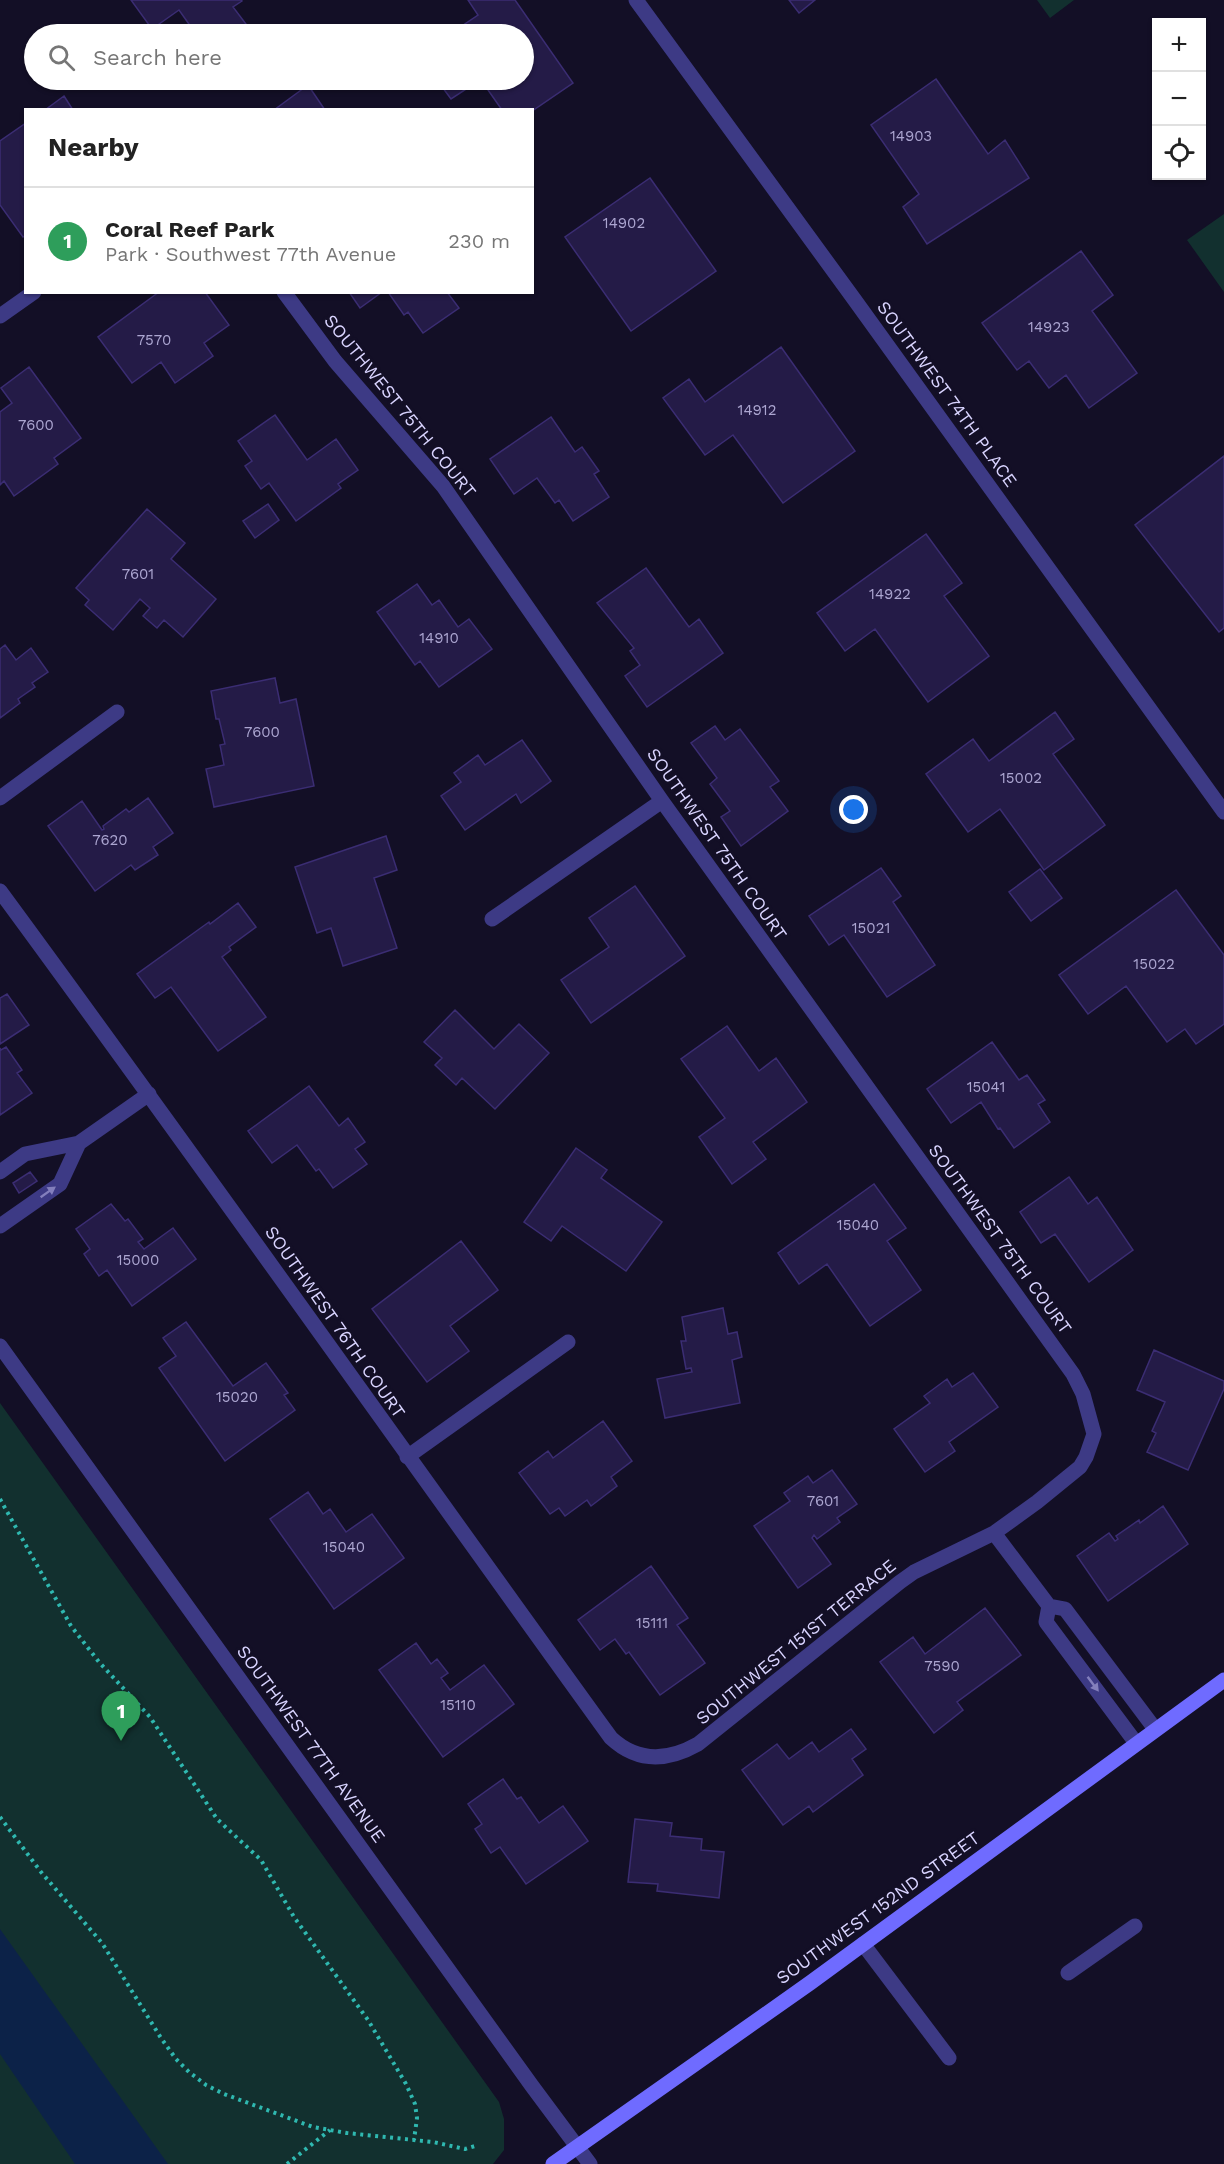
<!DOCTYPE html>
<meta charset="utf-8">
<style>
:root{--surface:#fff;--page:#f6f6f6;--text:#222;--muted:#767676;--line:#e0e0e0;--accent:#7c3aed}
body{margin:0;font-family:"Work Sans",sans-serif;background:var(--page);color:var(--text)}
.controls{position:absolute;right:18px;top:18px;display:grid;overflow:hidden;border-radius:0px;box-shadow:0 2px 4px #0004}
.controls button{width:54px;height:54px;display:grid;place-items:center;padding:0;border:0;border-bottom:2px solid var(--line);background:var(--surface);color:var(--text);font:30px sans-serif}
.you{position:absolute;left:854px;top:810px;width:21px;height:21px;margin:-15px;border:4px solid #fff;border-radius:50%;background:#1a73e8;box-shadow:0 0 0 9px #1a73e833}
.badge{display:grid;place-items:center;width:39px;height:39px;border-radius:50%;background:var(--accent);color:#fff;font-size:20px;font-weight:700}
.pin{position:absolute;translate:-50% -50px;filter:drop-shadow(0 2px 3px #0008)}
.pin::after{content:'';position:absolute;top:32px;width:21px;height:18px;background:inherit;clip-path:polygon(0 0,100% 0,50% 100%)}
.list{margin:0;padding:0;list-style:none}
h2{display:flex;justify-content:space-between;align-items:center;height:78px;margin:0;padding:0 24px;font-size:26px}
h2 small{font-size:20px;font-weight:400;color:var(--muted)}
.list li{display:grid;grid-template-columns:39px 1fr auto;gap:18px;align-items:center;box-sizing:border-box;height:108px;padding:0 24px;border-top:2px solid var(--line)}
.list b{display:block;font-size:22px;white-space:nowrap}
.list p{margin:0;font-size:20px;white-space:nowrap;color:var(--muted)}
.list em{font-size:20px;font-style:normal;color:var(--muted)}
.icon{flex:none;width:33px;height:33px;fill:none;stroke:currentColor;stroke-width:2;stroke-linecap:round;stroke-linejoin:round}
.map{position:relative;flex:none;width:1224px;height:2164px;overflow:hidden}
.search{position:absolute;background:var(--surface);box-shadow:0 2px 4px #0004;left:24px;top:24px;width:510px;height:66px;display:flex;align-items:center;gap:15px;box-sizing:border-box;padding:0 21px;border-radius:33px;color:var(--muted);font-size:22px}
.panel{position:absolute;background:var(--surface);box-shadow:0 2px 4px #0004;left:24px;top:108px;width:510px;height:186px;border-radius:0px}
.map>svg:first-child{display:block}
.green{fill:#12302f}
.water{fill:#0c2248}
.building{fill:#241b47;stroke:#3b2d73;stroke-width:1.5}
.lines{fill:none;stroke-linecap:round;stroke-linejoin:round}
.path{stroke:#2fb8b0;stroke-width:4;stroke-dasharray:3 4.5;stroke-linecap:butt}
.service{stroke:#3d3a85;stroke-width:15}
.minor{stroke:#3d3a85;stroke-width:15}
.tertiary{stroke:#3d3a85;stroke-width:15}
.secondary{stroke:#6f6bff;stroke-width:15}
.oneway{fill:#837fbc}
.labels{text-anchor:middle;stroke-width:6;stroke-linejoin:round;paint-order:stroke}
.number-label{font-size:15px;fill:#aca6d1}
.street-label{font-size:18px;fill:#d9d4ff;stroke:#130f26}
</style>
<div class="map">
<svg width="1224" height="2164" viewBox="0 0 1224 2164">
<rect width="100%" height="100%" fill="#130f26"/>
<path class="green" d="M1037 0H1074L1050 18Z
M1224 214V292L1187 240Z
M0 1403 499 2102 504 2119V2150L493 2164H0Z"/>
<path class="water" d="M0 1929 168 2164H75L0 2054Z"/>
<path class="building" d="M131 0H241L242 1 233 7 249 28 240 34H196L179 10 152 29Z
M468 0H515L573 83 532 111V110H502L481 80H524V34H450L478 15Z
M789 0H815L799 13Z
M936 79 988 154 1005 140 1029 178 927 244 903 207 919 194 871 125Z
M437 80H480L451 99Z
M308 85 325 110H274Z
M64 96 73 110H45Z
M26 123V235L23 237 0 205V141Z
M650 178 716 271 631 331 565 237Z
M1081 251 1113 295 1092 311 1137 373 1089 408 1066 375 1049 388 1029 361 1017 370 982 323Z
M159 292H205L229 325 204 343 213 356 175 383 161 362 132 383 98 337Z
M349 292H382L360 308Z
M388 292H447L459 308 423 333 408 312 404 315Z
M781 347 855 451 783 503 733 435 705 455 663 398 689 379 705 402Z
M29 367 81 438 54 458 58 464 14 496 4 481 0 485V412L12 403 1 388Z
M275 415 307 460 336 439 358 470 338 484 341 488 296 521 269 483 261 489 245 466 252 461 238 441Z
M551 417 575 452 582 447 599 471 594 474 609 497 573 521 559 500 555 503 537 478 514 494 490 459Z
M1224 456V628L1219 632 1135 525Z
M268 504 279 520 255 538 243 521Z
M147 509 185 543 171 559 216 599 183 637 164 620 157 628 143 616 150 608 140 599 113 630 85 605 89 600 76 588Z
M926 534 962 583 944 596 989 656 928 702 875 629 845 651 817 613Z
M646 568 689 627 699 619 723 653 647 707 625 676 640 665 630 651 634 648 597 603Z
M417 584 432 605 439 600 458 627 469 619 492 649 439 687 420 661 415 665 377 612Z
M5 645 16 660 31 648 48 672 32 683 35 687 18 699 20 703 0 718V649Z
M275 678 280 703 296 699 314 786 214 807 206 769 224 765 220 745 225 744 219 719H216L211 691Z
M1055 712 1074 739 1053 754 1105 825 1044 870 1000 809 968 832 926 774 973 739 989 761Z
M715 726 725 740 740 729 779 781 770 787 788 811 741 846 721 817 730 811 710 784 717 778 691 743Z
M522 740 551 781 521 803 516 794 465 830 441 796 461 782 454 773 478 755 485 765Z
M148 798 173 833 153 847 158 855 135 870 131 865 95 891 48 826 82 801 102 830 104 829 103 826 126 809 129 812Z
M386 836 397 870 374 878 397 948 343 966 331 928 317 933 295 867Z
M881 868 901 896 893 902 935 965 887 997 844 935 829 945 809 916Z
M1040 869 1062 898 1031 921 1009 892Z
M635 886 685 956 591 1023 561 980 609 947 589 918Z
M1176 890 1224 955V1024L1196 1044 1185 1029 1167 1042 1126 986 1088 1014 1059 975Z
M238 903 256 927 229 947 231 950 222 957 266 1017 218 1051 171 987 155 998 137 974 209 922 210 924Z
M7 994 29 1025 0 1044V998Z
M455 1010 494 1049 519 1024 549 1053 495 1109 462 1078 456 1085 435 1065 442 1058 424 1042Z
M727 1026 759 1071 776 1058 807 1102 753 1142 766 1159 732 1184 699 1137 725 1118 681 1059Z
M992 1042 1019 1080 1027 1075 1045 1100 1038 1104 1050 1122 1014 1148 1000 1128 998 1129 981 1102 951 1123 927 1089Z
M6 1047 22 1070 17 1073 32 1093 0 1115V1048L1 1050Z
M309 1086 339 1126 348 1118 365 1142 355 1149 367 1164 333 1188 319 1169 316 1171 297 1145 272 1163 248 1131Z
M576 1148 607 1170 601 1178 662 1222 626 1271 562 1226 551 1241 524 1222Z
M30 1172 37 1181 19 1193 13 1183Z
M1069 1177 1088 1204 1097 1197 1133 1250 1089 1282 1055 1234 1041 1243 1020 1212Z
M874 1184 906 1228 887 1241 921 1290 870 1326 827 1264 799 1284 778 1253Z
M111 1204 125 1221 128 1219 143 1239 138 1242 144 1249 173 1228 196 1259 132 1306 107 1270 99 1276 84 1254 90 1249 76 1229Z
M461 1241 498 1290 450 1326 469 1351 427 1382 372 1309Z
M723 1308 728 1334 737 1332 742 1357 732 1360 740 1403 665 1418 657 1379 692 1372 691 1368 686 1369 681 1341H686L682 1317Z
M186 1322 233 1386 266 1363 288 1393 284 1395 295 1410 225 1461 159 1368 176 1356 163 1338Z
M1154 1350 1224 1381V1389L1188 1470 1147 1452 1156 1433 1152 1431 1165 1402 1137 1390Z
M973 1373 998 1407 949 1442 955 1451 925 1472 894 1429 930 1403 924 1396 947 1379 952 1387Z
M603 1421 632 1461 611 1477 617 1486 591 1506 587 1500 565 1516 559 1508 550 1514 519 1473 548 1451 553 1458Z
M832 1470 857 1504 837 1518 840 1522 817 1539 814 1535 812 1538 831 1564 798 1588 754 1526 790 1501 784 1493 808 1476 813 1483Z
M308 1492 323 1514 330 1509 346 1532 372 1514 404 1558 334 1609 270 1519Z
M1163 1506 1188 1544 1108 1601 1077 1556 1109 1533 1115 1541 1118 1539 1116 1536 1139 1520 1140 1523Z
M651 1566 688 1618 677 1625 705 1663 660 1695 629 1652 626 1654 615 1639 600 1650 578 1620Z
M985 1608 1021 1655 957 1702 963 1710 934 1733 880 1662 913 1637 925 1654Z
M416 1643 431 1664 437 1659 448 1673 441 1678 450 1690 484 1665 514 1704 443 1757 379 1670Z
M851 1729 866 1749 852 1759 863 1775 813 1812 809 1806 783 1825 742 1770 777 1744 789 1759 812 1742 819 1752Z
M503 1779 517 1799 521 1797 539 1823 563 1806 588 1841 526 1884 500 1847 491 1853 475 1829 482 1824 468 1804Z
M635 1819 672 1823 670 1836 702 1839 701 1850 724 1852 719 1898 657 1891 658 1884 628 1882Z"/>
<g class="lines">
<path class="path" d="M0 1499 71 1626 99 1662 150 1717 217 1819 261 1860 294 1917 368 2020 406 2084 415 2104 417 2118 414 2140
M0 1817 41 1872 102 1943 161 2038 176 2059 189 2072 206 2085 224 2094 313 2127 347 2133 433 2142 465 2149 475 2146
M287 2164 330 2130"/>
<path class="service" d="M863 1944 949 2058
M1068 1973 1135 1926"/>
<path class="minor" d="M636 0 854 299 1224 812
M0 316 34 292
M0 798 117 712
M0 891C206 1171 407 1456 611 1738 638 1763 668 1761 698 1744L900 1582 914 1572 994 1533 1037 1502 1080 1467 1086 1457 1094 1434 1083 1394 1073 1374 662 801 443 486 335 361 284 292
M492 919 662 801
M0 1172 25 1154 79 1143
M0 1226 60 1184 79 1143 149 1094
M407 1457 568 1342
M994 1533 1049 1606 1065 1609 1155 1729
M1049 1606 1046 1622 1136 1743"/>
<path class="tertiary" d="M0 1346 532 2086 590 2164"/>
<path class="secondary" d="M553 2164 810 1983 1224 1680"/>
</g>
<defs><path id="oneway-solid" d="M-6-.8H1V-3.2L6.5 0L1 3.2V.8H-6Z" transform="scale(1.5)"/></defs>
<g class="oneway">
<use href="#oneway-solid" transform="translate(48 1192) rotate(-35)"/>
<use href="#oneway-solid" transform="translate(1093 1684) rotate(53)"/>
</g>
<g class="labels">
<g class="number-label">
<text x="911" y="141">14903</text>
<text x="624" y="228">14902</text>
<text x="1049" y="332">14923</text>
<text x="154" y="345">7570</text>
<text x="757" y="415">14912</text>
<text x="36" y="430">7600</text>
<text x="138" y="579">7601</text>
<text x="890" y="599">14922</text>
<text x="439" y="643">14910</text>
<text x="262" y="737">7600</text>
<text x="1021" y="783">15002</text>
<text x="110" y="845">7620</text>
<text x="871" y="933">15021</text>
<text x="1154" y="969">15022</text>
<text x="986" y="1092">15041</text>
<text x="858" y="1230">15040</text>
<text x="138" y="1265">15000</text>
<text x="237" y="1402">15020</text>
<text x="823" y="1506">7601</text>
<text x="344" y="1552">15040</text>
<text x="652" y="1628">15111</text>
<text x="942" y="1671">7590</text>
<text x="458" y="1710">15110</text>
</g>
<g class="street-label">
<text transform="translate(947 394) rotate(54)" y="6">SOUTHWEST 74TH PLACE</text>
<text transform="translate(400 406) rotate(51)" y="6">SOUTHWEST 75TH COURT</text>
<text transform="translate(717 844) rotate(55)" y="6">SOUTHWEST 75TH COURT</text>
<text transform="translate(1000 1239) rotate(54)" y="6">SOUTHWEST 75TH COURT</text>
<text transform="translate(335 1322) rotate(55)" y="6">SOUTHWEST 76TH COURT</text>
<text transform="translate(796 1642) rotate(-39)" y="6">SOUTHWEST 151ST TERRACE</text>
<text transform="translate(311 1744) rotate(54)" y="6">SOUTHWEST 77TH AVENUE</text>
<text transform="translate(878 1908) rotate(-36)" y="6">SOUTHWEST 152ND STREET</text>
</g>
</g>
</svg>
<div class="controls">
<button>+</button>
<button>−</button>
<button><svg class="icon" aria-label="locate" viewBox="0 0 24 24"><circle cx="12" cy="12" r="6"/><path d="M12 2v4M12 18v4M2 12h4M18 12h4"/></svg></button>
</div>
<div class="you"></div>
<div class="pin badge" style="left:121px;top:1741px;background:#2e9e5b">1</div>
<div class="search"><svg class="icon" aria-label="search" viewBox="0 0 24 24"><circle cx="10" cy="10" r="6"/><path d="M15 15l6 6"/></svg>Search here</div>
<section class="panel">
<h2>Nearby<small></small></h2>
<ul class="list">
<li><span class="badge" style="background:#2e9e5b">1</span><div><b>Coral Reef Park</b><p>Park · Southwest 77th Avenue</p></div><em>230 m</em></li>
</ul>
</section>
</div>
